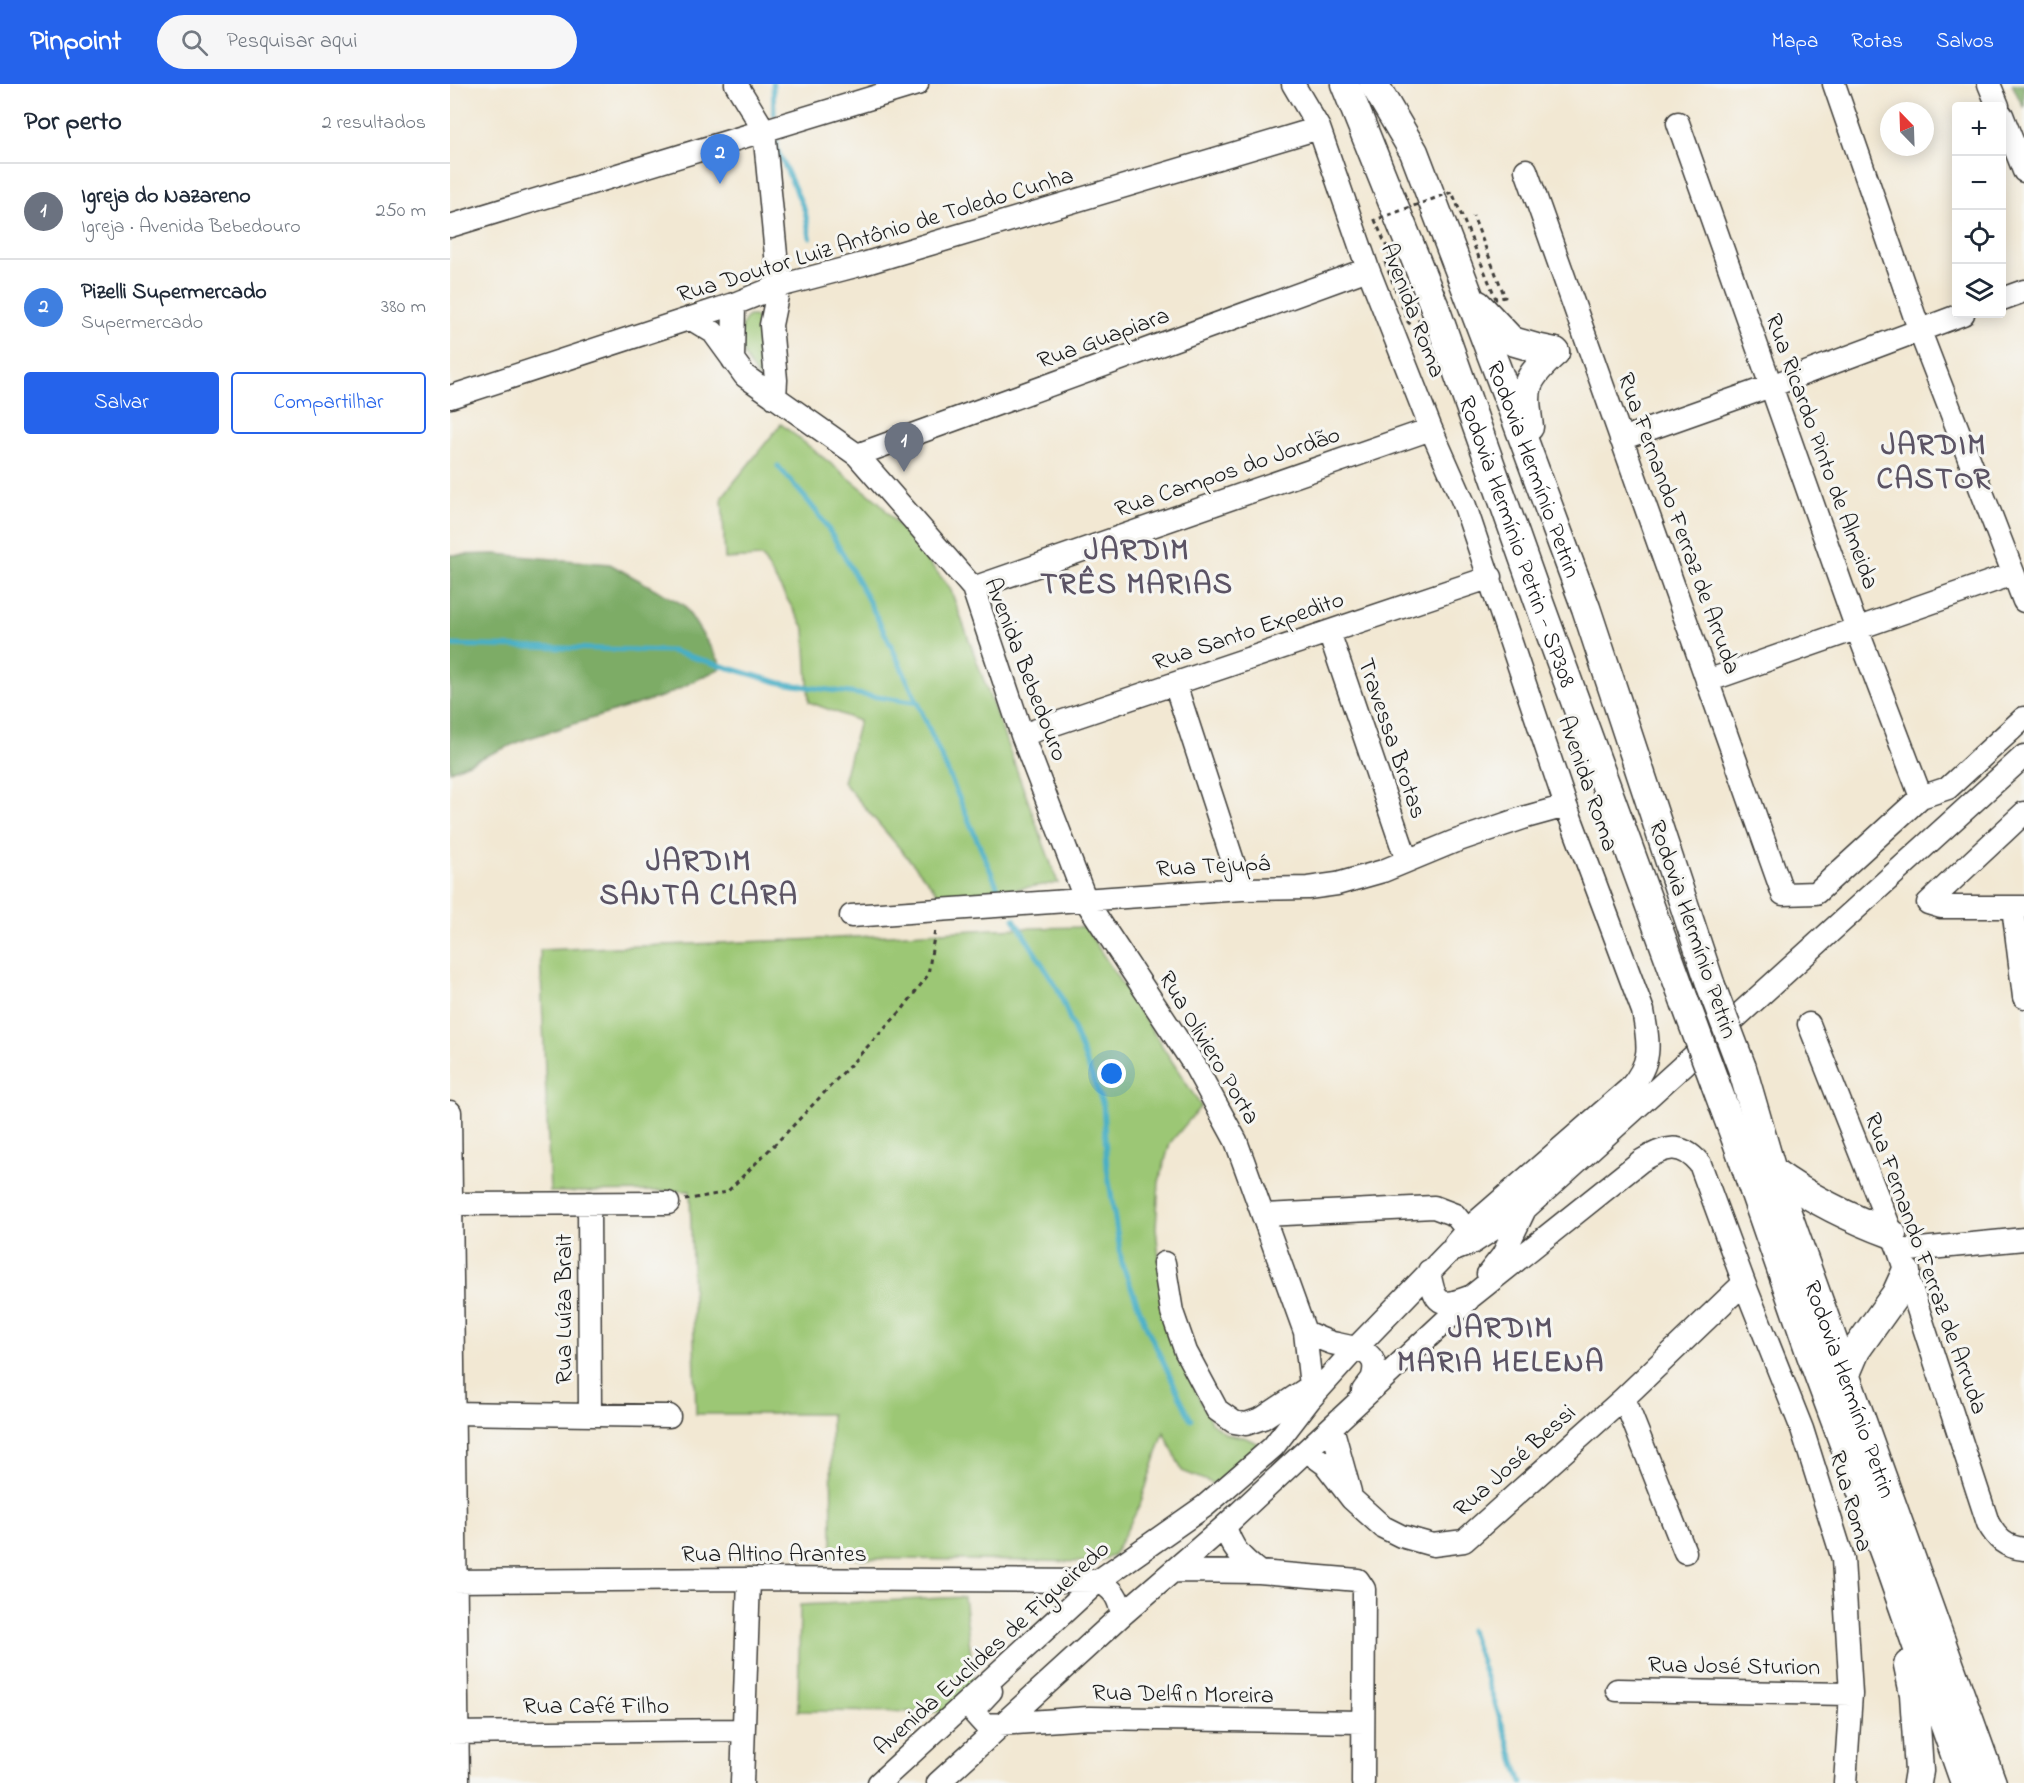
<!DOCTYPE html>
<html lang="pt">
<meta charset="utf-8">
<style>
:root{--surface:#fff;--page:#f6f6f7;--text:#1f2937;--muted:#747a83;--line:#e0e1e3;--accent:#2563eb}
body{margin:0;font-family:"Indie Flower",sans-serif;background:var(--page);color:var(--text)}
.controls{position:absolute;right:18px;top:18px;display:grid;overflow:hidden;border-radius:6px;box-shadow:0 3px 15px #0003}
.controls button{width:54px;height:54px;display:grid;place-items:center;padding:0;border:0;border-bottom:2px solid var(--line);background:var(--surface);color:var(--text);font:30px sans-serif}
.compass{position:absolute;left:1430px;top:18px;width:54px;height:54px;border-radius:50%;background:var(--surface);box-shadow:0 3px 15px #0003;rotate:337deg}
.you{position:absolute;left:662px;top:990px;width:21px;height:21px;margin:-15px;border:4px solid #fff;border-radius:50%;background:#1a73e8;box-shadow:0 0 0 9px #1a73e833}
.badge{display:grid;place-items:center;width:39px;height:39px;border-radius:50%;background:var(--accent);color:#fff;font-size:20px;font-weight:700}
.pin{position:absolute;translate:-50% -50px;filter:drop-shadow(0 2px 3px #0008)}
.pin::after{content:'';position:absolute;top:32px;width:21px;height:18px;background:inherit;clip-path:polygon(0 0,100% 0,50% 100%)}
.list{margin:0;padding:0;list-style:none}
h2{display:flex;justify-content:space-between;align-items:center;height:78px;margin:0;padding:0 24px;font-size:26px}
h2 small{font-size:20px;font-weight:400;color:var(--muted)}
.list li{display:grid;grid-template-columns:39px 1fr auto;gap:18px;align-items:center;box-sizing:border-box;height:96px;padding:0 24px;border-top:2px solid var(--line)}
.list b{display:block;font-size:22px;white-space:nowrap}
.list p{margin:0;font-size:20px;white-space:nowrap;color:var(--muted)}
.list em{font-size:20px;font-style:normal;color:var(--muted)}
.actions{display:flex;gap:12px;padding:18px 24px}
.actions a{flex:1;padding:14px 0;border:2px solid var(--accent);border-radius:6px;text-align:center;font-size:21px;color:var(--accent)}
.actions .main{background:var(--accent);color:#fff}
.icon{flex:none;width:33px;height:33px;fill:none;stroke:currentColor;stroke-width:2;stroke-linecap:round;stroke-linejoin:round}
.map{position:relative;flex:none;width:1574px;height:1699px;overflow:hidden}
header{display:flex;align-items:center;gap:36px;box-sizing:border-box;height:84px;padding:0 30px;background:var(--accent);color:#fff}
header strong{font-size:28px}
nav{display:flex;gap:33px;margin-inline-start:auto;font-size:21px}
.search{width:420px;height:54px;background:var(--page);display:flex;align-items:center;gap:15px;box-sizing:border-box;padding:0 21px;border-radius:33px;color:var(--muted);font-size:22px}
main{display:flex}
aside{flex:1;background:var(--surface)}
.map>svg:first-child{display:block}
.green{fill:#9cc774;stroke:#5c7248;stroke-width:1.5}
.forest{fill:#7dac66;stroke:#4c6441;stroke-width:1.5}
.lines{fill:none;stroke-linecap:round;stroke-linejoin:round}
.stream{stroke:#47afc6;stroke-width:5}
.minor-casing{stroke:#3c3b37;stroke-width:25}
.major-casing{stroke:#3c3b37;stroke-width:31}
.path{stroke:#3c3b37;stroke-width:3;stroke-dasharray:4.5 4.5;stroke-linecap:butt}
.minor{stroke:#fff;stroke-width:22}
.major{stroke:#fff;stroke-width:28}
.major-bridge-casing{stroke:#3c3b37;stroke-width:31;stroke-linecap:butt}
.path-bridge{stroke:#3c3b37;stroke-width:3;stroke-dasharray:4.5 4.5;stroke-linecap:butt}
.major-bridge{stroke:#fff;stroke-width:28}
.labels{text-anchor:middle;stroke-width:6;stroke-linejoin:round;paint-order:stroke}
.street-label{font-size:24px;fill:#1c1c1c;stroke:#f6f6f2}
.district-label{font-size:30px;font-weight:bold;letter-spacing:1.5px;fill:#5b5364;stroke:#f6f6f2}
</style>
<header>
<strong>Pinpoint</strong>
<div class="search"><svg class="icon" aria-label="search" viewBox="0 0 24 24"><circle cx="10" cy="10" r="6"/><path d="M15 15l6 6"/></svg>Pesquisar aqui</div>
<nav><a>Mapa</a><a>Rotas</a><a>Salvos</a></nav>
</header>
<main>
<aside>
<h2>Por perto<small>2 resultados</small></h2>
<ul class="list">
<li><span class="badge" style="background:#6b7280">1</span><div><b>Igreja do Nazareno</b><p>Igreja · Avenida Bebedouro</p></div><em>250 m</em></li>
<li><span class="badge" style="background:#3f7fe0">2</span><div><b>Pizelli Supermercado</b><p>Supermercado</p></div><em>380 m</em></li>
</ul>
<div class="actions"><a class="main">Salvar</a><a>Compartilhar</a></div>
</aside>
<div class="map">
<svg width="1574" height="1699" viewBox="0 0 1574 1699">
<rect width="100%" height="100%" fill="#f6f6f2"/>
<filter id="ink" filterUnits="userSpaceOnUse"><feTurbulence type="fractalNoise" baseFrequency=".0167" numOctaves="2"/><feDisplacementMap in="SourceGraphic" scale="12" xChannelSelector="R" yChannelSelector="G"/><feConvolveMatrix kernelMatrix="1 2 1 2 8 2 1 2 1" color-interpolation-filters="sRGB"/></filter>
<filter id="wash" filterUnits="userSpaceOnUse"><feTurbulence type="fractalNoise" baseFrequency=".008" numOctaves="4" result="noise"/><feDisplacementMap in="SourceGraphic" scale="24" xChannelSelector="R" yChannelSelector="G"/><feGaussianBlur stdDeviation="1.35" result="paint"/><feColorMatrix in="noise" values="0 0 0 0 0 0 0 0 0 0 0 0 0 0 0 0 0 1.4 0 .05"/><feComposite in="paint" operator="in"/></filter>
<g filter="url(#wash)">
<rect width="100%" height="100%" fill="#f2e8d3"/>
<path class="green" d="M298 232H304C317 243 316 270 317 286L309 294C295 277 281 253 298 232Z
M331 340 429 418 500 504 608 799 493 815 393 698 409 637 359 618 355 545 312 473 275 475 272 413Z
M635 843 751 1022 720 1059 709 1098 706 1144 715 1232 745 1306 761 1338 776 1350 794 1353 811 1361 764 1400 732 1387 714 1348 690 1421 663 1472 643 1478 382 1474 381 1330H246L240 1107 100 1108 90 866 371 855 543 845Z
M514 1513 525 1604 501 1628 348 1627 350 1521Z"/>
<path class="forest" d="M1562 0H1574V25Z
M46 470 160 480 234 521 273 583 214 612 76 655 0 687V471Z"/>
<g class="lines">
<path class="stream" d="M323 0 324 30
M327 59V65L355 127 360 153
M328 382C344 402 364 421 377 443 449 561 497 690 553 815
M0 561 221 567 331 599 469 619
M564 835 608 905 653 1021 657 1084 672 1180 697 1244 741 1336
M1020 1546 1072 1699"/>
</g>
</g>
<g filter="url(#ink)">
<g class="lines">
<defs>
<path id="minor" d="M286 0 314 46 329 202 321 241 326 296 325 314
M843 0 869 44 918 185 981 345 1015 422 1116 722 1193 927C1199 960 1203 978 1179 1005L1017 1146 1005 1160
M1384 0 1469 245 1574 517
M1539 0 1548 22
M1552 31 1574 87
M1228 39 1407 545 1471 713
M1076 86 1333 810 1366 809 1471 713 1498 704 1574 634
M0 142 467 0
M1552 215 1574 207
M240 234 263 248 295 292 407 371 523 504 572 651 636 817 745 982 786 1057 855 1248 861 1302 860 1315
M283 276 284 220
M0 313 284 220 329 202 413 180 869 44
M1171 355 1321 302 1513 230
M407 371 918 185
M523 504 981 345
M879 548 957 777
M1257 597 1563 490
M725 600 792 805
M572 651 1041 493
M1574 729 1478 819 1491 823H1574
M1563 823 1574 913
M401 832 792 805 858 804 887 800 933 787 1003 758 1076 733 1116 722
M1359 940 1449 1167 1538 1439C1547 1455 1555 1463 1574 1465
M0 1028 8 1699
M139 1119 140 1331
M0 1120 218 1119
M814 1131 984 1123 1005 1131 1017 1146
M1449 1167 1574 1155
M714 1179 722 1228 736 1268 767 1326 784 1338 796 1340 813 1334 861 1302
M979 1187C985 1220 989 1225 1022 1212L1191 1077C1215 1063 1230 1057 1250 1080L1294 1199 1352 1345 1393 1475 1401 1610 1395 1699
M1038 1190 1053 1171 1075 1125
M855 1248C864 1252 873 1256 882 1259 900 1263 931 1265 923 1292 922 1297 916 1302 913 1307
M1174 1314 1235 1468
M0 1329 219 1332
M882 1343 900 1408
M857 1367 875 1380 902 1415 933 1443 951 1452 983 1461 1014 1457 1174 1314 1294 1199
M775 1442C782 1465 790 1473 809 1488
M724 1487 809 1488 908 1496 914 1505 913 1699
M0 1497 299 1495 648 1497C664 1505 669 1514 672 1531
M1167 1606 1401 1610
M541 1607 526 1623 525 1630 535 1641 639 1634 913 1638
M0 1649 292 1646
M292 1699 299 1495
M429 1699 648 1497 755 1422 823 1363 860 1315 907 1263 999 1168 1022 1159 1076 1124 1574 672
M488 1699 672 1531 775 1442 1018 1216"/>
<g id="major">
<path id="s1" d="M895 0 984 221 1090 521 1235 918"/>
<path id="s2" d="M924 0 964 68 1066 335 1136 524 1261 902"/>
<path d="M1028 221 1062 257 1086 264 1105 268"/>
<path d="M1079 343C1073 302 1074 296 1105 268"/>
<path id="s3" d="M1292 984 1322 1087 1542 1699"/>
<path d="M1265 999 1287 1058 1361 1271 1438 1479 1515 1699"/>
<path d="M1322 1087C1359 1114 1399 1134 1442 1150"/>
<path d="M1395 1292 1406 1266 1446 1210 1456 1188"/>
<path d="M1458 1581 1464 1610 1469 1687 1467 1699"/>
</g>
</defs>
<use href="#minor" class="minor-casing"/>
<use href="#major" class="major-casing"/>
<path class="path" d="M235 1116 277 1108 339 1046 452 926 478 891 485 846"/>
<use href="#minor" class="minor"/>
<use href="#major" class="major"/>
<defs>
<path id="major-bridge" d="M1261 902 1292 984
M1235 918 1265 999"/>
</defs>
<use href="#major-bridge" class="major-bridge-casing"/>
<path class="path-bridge" d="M935 178 958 238 962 242 968 243 970 239 925 136 1002 108 1046 215 1055 213 1023 132"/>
<use href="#major-bridge" class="major-bridge"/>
</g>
</g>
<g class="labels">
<g class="street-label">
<text transform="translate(425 150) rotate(-17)" y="8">Rua Doutor Luiz Antônio de Toledo Cunha</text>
<text transform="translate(964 226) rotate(69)" y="8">Avenida Roma</text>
<text transform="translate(653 253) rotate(-20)" y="8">Rua Guapiara</text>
<text transform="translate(1373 367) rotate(70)" y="8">Rua Ricardo Pinto de Almeida</text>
<text dy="8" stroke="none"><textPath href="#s2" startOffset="418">Rodovia Hermínio Petrin</textPath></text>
<text transform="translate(777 387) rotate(-19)" y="8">Rua Campos do Jordão</text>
<text transform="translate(1230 439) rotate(70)" y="8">Rua Fernando Ferraz de Arruda</text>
<text dy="8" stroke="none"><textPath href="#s1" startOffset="489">Rodovia Hermínio Petrin - SP308</textPath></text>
<text transform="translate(798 546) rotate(-19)" y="8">Rua Santo Expedito</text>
<text transform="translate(577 585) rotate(69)" y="8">Avenida Bebedouro</text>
<text transform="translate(943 654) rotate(71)" y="8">Travessa Brotas</text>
<text transform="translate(1139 699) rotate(71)" y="8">Avenida Roma</text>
<text transform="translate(763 781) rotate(-3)" y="8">Rua Tejupá</text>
<text transform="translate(1244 845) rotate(71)" y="8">Rodovia Hermínio Petrin</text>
<text transform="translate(760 963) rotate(59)" y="8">Rua Oliviero Porta</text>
<text transform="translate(1477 1179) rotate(70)" y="8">Rua Fernando Ferraz de Arruda</text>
<text transform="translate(113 1225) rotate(-90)" y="8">Rua Luíza Brait</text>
<text dy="8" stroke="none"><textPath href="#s3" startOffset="339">Rodovia Hermínio Petrin</textPath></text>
<text transform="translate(1064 1376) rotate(-42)" y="8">Rua José Bessi</text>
<text transform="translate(1402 1417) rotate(74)" y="8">Rua Roma</text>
<text x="324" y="1477">Rua Altino Arantes</text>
<text transform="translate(541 1563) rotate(-42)" y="8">Avenida Euclides de Figueiredo</text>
<text transform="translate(1284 1581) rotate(1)" y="8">Rua José Sturion</text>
<text transform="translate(733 1609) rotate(1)" y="8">Rua Delfin Moreira</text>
<text x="146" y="1629">Rua Café Filho</text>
</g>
<g class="district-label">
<text x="1484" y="370">JARDIM<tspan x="1484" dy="34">CASTOR</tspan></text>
<text x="687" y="475">JARDIM<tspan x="687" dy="34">TRÊS MARIAS</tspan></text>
<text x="249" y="786">JARDIM<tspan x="249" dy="34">SANTA CLARA</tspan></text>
<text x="1051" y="1253">JARDIM<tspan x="1051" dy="34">MARIA HELENA</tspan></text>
</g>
</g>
</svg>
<div class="controls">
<button>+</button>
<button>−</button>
<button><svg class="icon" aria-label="locate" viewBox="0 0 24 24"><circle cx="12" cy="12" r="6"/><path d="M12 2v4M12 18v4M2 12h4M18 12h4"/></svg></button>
<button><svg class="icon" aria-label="layers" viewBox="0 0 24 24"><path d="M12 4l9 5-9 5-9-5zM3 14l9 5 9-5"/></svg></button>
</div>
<svg class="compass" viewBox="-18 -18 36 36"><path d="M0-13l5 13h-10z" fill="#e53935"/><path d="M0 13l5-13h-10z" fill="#747a83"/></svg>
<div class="you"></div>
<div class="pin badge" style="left:454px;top:388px;background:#6b7280">1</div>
<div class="pin badge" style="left:270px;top:100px;background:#3f7fe0">2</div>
</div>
</main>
